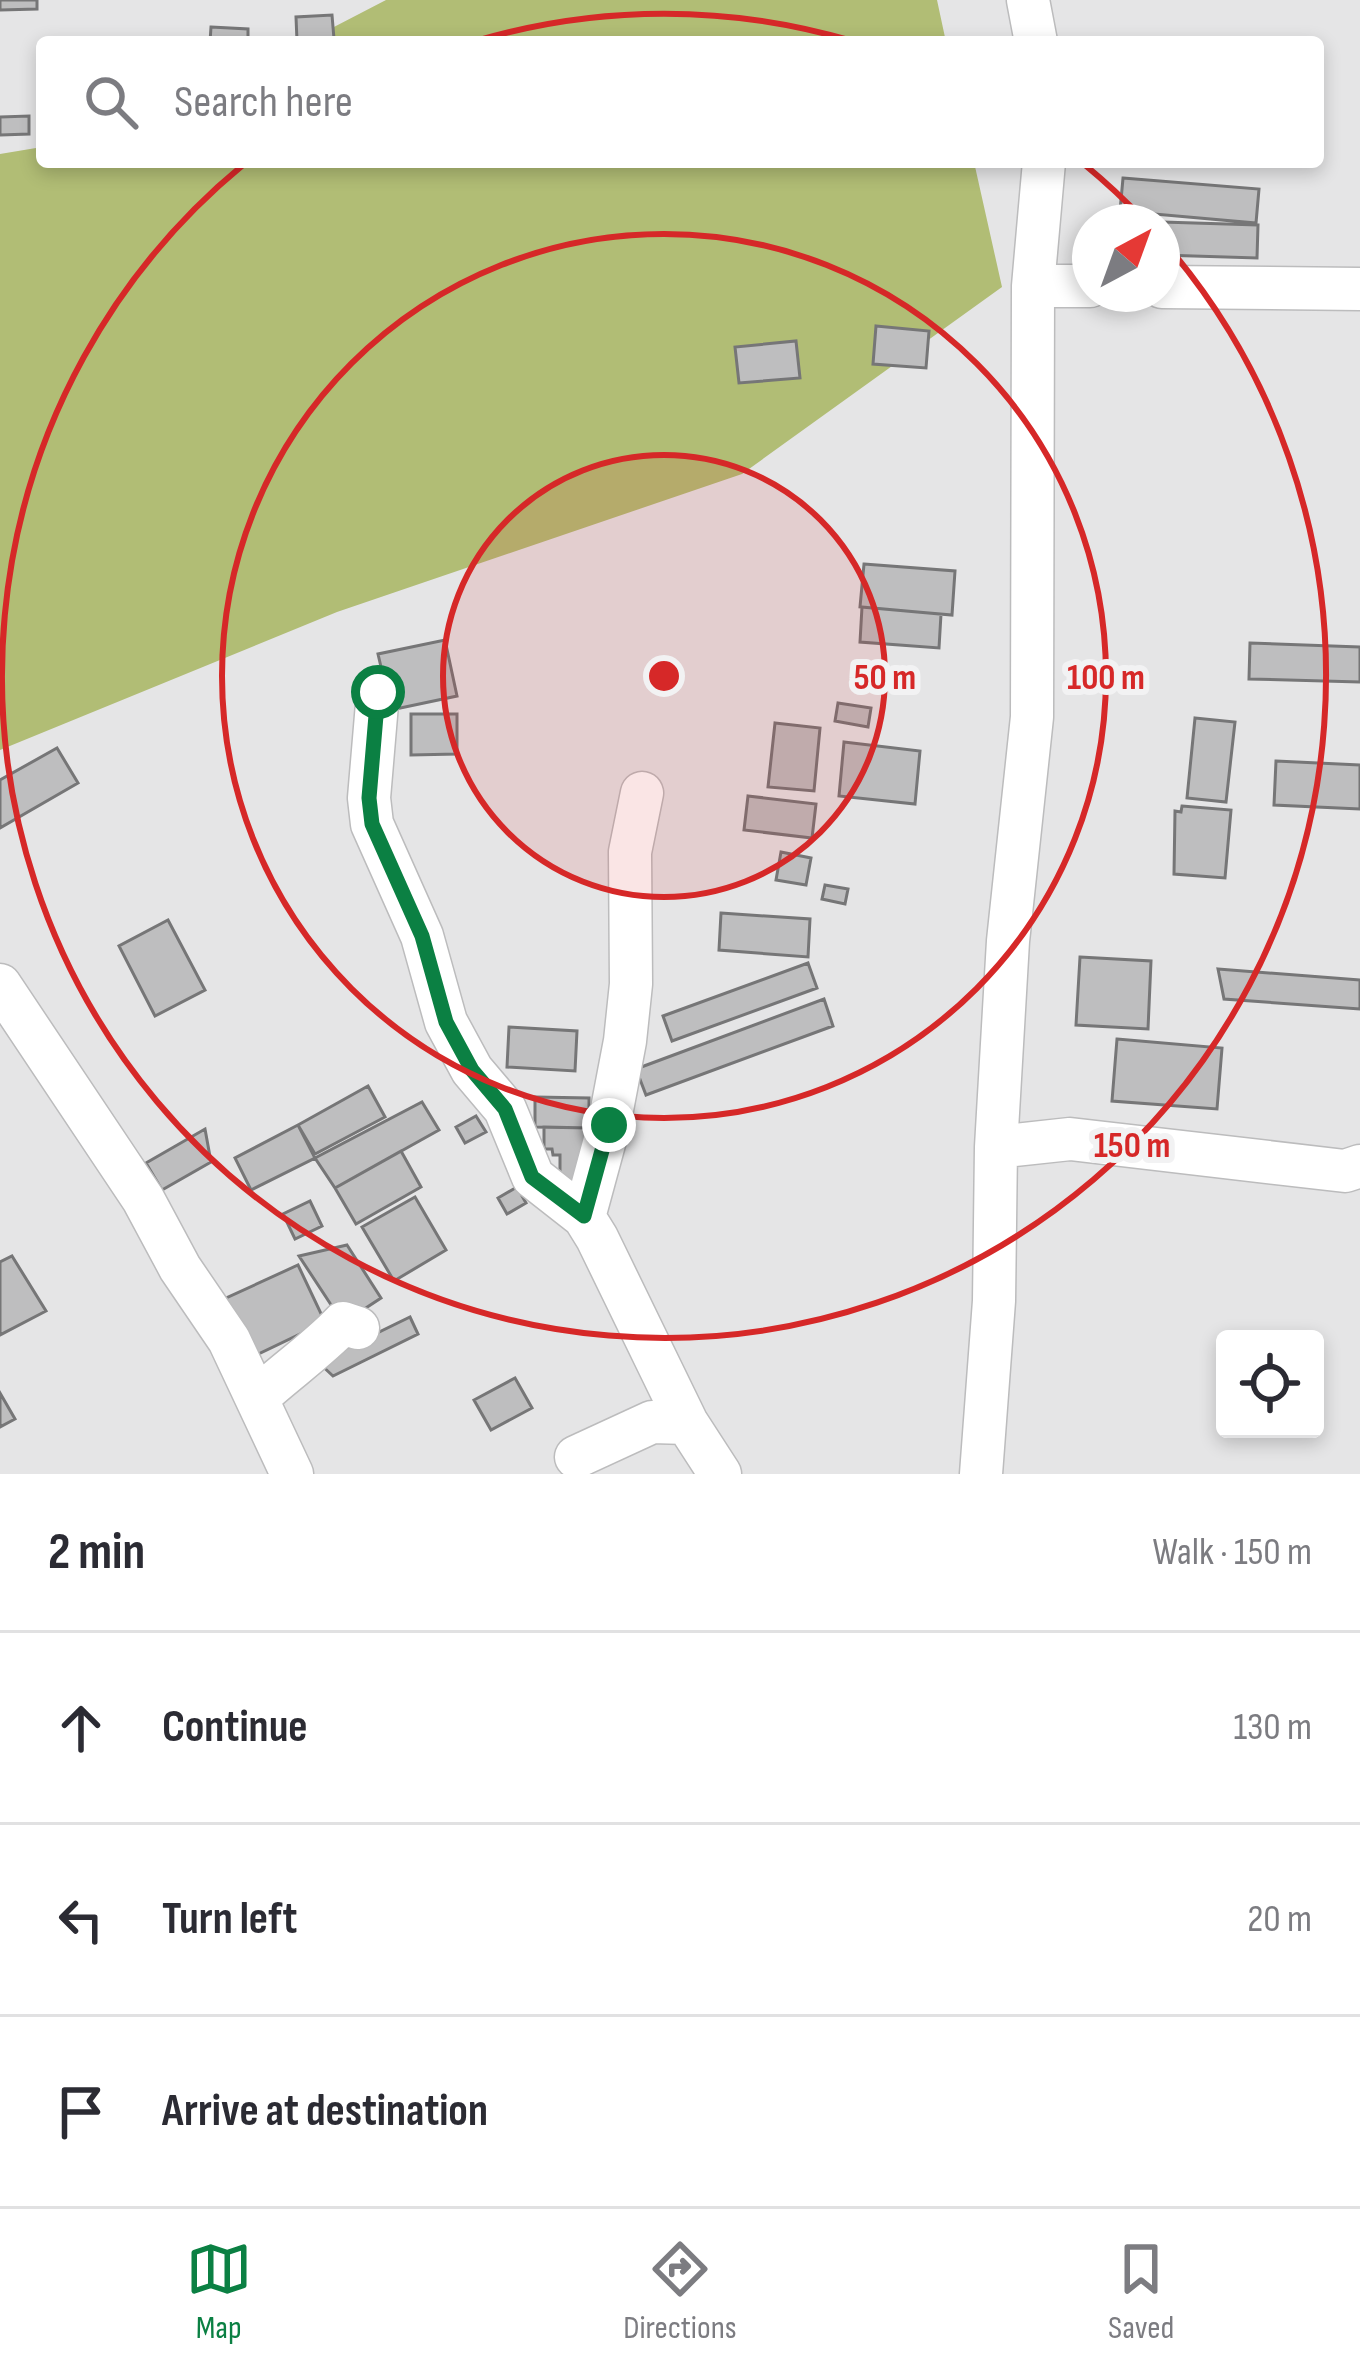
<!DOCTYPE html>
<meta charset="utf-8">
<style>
:root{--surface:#fff;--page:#f7f7f7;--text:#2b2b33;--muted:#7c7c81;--line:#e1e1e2;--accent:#0b8043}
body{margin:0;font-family:"Sofia Sans Condensed",sans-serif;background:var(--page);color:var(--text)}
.controls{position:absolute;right:36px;bottom:36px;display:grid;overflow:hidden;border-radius:12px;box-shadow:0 6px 18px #0003}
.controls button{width:108px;height:108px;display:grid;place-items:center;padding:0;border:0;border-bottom:3px solid var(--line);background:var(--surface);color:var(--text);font:60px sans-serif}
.compass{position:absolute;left:1072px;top:204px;width:108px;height:108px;border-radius:50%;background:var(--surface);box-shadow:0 6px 18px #0003;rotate:41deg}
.stop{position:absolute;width:36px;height:36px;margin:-27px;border:9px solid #0b8043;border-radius:50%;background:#fff}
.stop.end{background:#0b8043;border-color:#fff;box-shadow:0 3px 12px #0008}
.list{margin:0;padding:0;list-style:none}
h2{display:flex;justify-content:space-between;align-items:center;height:156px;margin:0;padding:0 48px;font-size:51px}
h2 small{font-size:39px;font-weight:400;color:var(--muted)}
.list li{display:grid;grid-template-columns:78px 1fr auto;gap:36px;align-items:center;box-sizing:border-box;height:192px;padding:0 48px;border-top:3px solid var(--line)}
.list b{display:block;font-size:45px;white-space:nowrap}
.list em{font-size:39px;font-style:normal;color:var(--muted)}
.icon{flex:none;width:66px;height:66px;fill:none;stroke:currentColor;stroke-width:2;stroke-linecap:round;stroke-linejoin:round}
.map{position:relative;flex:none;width:1360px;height:1474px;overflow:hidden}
.search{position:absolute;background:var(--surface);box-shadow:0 6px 18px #0003;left:36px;right:36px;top:36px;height:132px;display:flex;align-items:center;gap:30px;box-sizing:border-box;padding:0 42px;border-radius:12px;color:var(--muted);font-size:45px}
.sheet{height:732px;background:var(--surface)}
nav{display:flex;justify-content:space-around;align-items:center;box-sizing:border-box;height:168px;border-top:3px solid var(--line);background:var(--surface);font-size:33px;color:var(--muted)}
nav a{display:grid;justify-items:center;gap:6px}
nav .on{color:var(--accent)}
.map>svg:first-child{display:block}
.forest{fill:#b1bd75}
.building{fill:#bebebf;stroke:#767677;stroke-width:3}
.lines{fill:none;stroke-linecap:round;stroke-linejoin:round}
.minor-casing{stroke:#bcbcbd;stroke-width:45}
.minor{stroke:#fff;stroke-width:42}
.route{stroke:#0b8043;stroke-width:15}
.ring{fill:none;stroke:#d62828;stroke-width:6}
.centre{fill:#d62828;stroke:#f2f2f3;stroke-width:6}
.ring-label{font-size:36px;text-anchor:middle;font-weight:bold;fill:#d62828;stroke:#f2f2f3;stroke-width:12;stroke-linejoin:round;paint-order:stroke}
</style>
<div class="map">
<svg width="1360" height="1474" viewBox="0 0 1360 1474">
<rect width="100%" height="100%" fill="#e5e5e6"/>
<path class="forest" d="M386 0H937L946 42H305Z
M42 147V162H974L1002 287 742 474 337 612 0 750V154Z"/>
<path class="building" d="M0 0H37V9L0 10Z
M332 15 334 39 297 41 296 17Z
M211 27 248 29V42H210Z
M29 116V134L0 135V117Z
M1123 178 1259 189 1256 223 1120 211Z
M1162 222 1258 225 1257 258 1162 255Z
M876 326 929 331 926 368 873 364Z
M796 341 800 378 739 383 735 347Z
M864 564 955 571 952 615 860 607Z
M862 607 941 614 939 648 860 642Z
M445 640 457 696 391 710 378 654Z
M1250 643 1360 647V682L1249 679Z
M838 703 871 708 868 727 835 721Z
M411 714H457V754L411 755Z
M1195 718 1235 722 1226 802 1187 798Z
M775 723 820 728 814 791 768 787Z
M844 742 920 751 915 804 839 796Z
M57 748 78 783 0 828V780Z
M1276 761 1360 765V809L1274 805Z
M748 796 816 804 812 838 744 830Z
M1182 806 1231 810 1225 878 1174 874 1175 811 1181 812Z
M781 852 811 858 806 885 776 880Z
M825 885 848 889 845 904 822 899Z
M721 913 810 919 808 957 719 950Z
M168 920 205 990 155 1016 119 946Z
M1080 957 1151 961 1148 1029 1076 1025Z
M808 963 817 988 672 1041 663 1016Z
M1218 969 1360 980V1009L1224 999Z
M824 999 833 1026 646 1095 636 1069Z
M509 1027 577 1031 575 1071 507 1067Z
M1117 1039 1222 1048 1217 1109 1112 1101Z
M368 1086 385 1117 315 1154 298 1125Z
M535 1097 589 1098V1128L535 1127Z
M422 1102 439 1130 335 1188 315 1158Z
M476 1116 486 1132 465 1143 456 1127Z
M298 1125 315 1158 251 1190 235 1158Z
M544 1127 589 1128 588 1193 560 1192V1155H553L552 1149H544Z
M205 1129 211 1162 162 1190 146 1163Z
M401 1151 421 1187 356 1224 335 1188Z
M517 1187 526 1203 507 1214 498 1198Z
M415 1197 446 1250 394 1281 362 1227Z
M310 1201 322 1226 295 1239 283 1214Z
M347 1245 381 1298 343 1323 299 1256Z
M12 1256 46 1311 0 1335V1262Z
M298 1265 325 1322 252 1357 224 1299Z
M410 1317 418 1334 333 1376 318 1362Z
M515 1378 532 1408 491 1430 474 1400Z
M0 1393 15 1419 0 1427Z"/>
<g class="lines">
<defs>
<path id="minor" d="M1028 0 1036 42
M1033 286H1090
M1162 287 1360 289
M378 692 369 798 372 824 422 936 446 1022 472 1070 505 1109 533 1177 584 1217 597 1238 687 1423 720 1474
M0 985 143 1199 180 1268 229 1340 292 1474
M996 1147 1070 1139 1345 1171 1360 1166
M584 1217 609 1125 625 1041 631 984 630 852 642 793
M257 1398C285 1372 316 1351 343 1323L358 1328
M576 1457 652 1422 687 1423
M981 1474 994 1301 996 1147 1008 941 1032 717 1033 286 1044 162"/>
</defs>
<use href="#minor" class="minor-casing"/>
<use href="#minor" class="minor"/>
</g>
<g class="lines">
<path class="route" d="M378 692 369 798 372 824 422 936 446 1022 472 1070 505 1109 532 1177 584 1216 609 1125"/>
</g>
<circle cx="664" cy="676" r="221" fill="#d62828" fill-opacity=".12"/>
<g class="ring">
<circle cx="664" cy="676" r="221"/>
<circle cx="664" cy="676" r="442"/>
<path d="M476 41A662 662 0 0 1 852 41M1085 165A662 662 0 0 1 1144 220M1164 242A662 662 0 1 1 243 165"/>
</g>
<circle cx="664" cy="676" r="18" class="centre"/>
<g class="ring-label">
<text x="885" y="689">50 m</text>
<text x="1106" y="689">100 m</text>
<text x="1132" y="1157">150 m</text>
</g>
</svg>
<div class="controls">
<button><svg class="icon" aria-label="locate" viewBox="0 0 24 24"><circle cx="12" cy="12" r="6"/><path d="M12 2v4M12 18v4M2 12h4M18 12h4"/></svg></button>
</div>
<svg class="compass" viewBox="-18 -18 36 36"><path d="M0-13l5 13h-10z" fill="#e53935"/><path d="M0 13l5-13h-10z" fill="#7c7c81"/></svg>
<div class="stop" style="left:378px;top:692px"></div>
<div class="stop end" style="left:609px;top:1125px"></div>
<div class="search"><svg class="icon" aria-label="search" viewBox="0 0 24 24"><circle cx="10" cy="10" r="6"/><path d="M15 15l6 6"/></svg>Search here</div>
</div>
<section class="sheet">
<h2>2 min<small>Walk · 150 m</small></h2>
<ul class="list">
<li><svg class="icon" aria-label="ahead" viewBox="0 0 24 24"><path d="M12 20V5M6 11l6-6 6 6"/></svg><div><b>Continue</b></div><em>130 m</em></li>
<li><svg class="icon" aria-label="left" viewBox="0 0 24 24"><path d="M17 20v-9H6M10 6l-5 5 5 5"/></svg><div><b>Turn left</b></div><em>20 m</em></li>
<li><svg class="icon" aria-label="arrive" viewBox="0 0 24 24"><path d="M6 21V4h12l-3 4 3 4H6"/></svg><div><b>Arrive at destination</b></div></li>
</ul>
</section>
<nav>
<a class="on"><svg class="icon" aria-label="map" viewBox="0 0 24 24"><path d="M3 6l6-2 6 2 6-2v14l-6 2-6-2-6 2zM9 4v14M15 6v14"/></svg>Map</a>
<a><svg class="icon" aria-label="directions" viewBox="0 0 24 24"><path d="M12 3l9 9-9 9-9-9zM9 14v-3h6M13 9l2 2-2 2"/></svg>Directions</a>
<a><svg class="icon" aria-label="saved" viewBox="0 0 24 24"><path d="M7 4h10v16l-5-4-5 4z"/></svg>Saved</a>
</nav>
